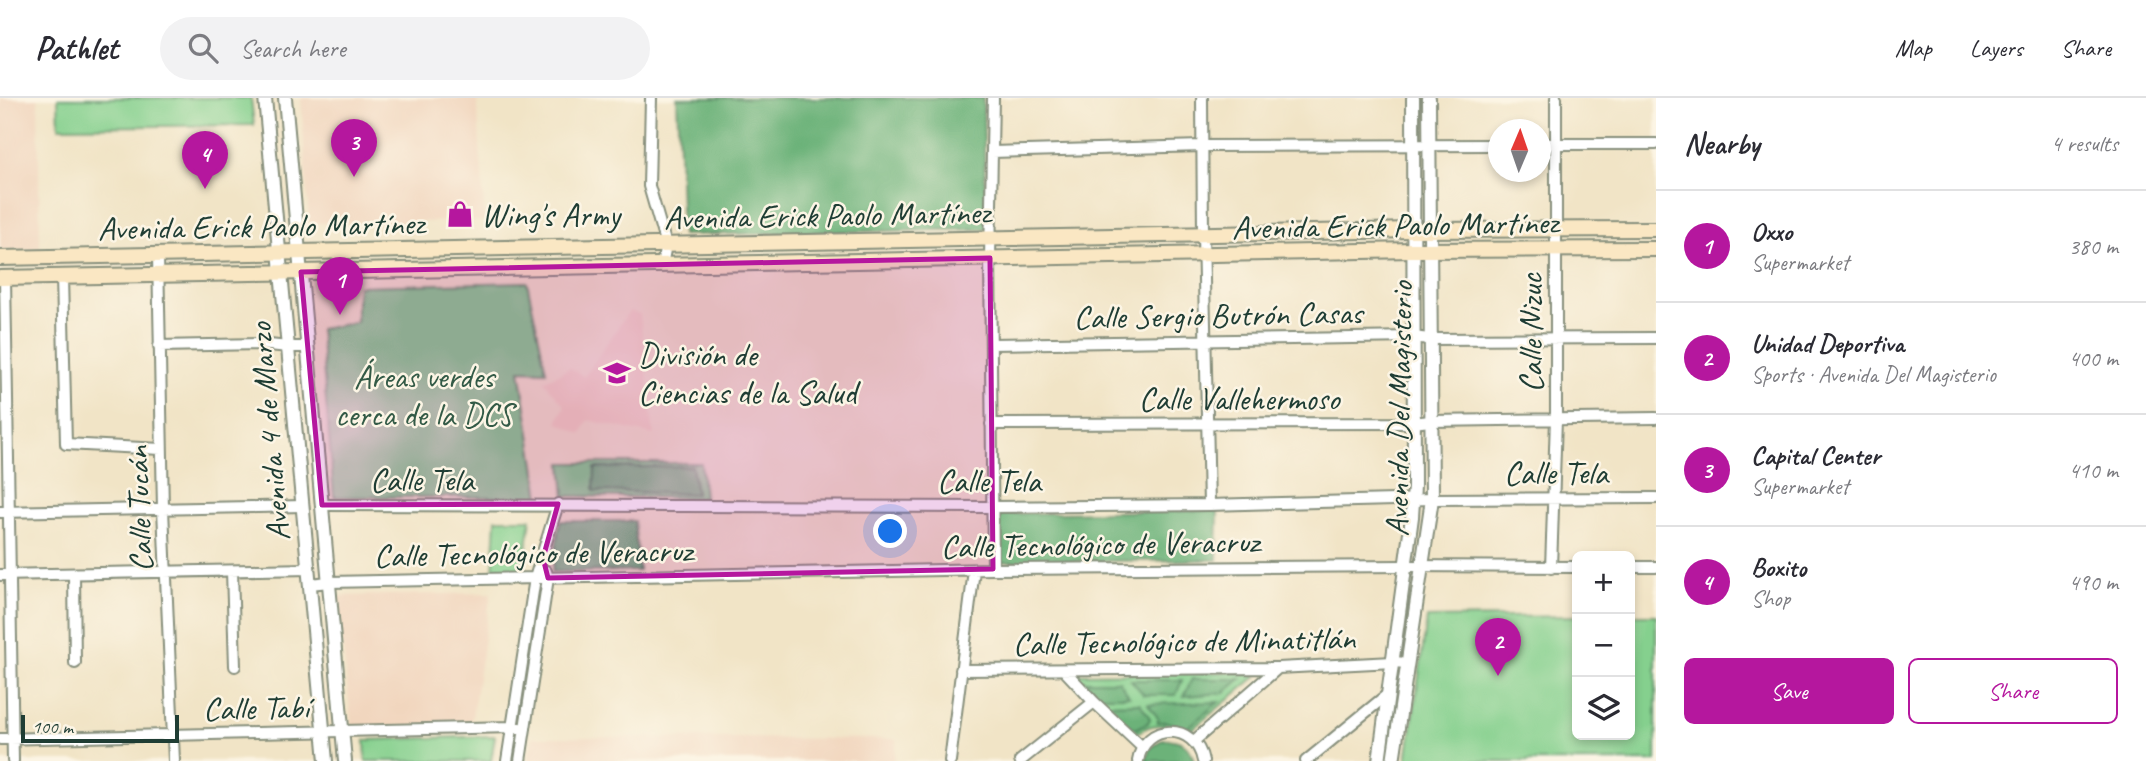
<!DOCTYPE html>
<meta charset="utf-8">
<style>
:root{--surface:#fff;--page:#f2f2f3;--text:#2b2b33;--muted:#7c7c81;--line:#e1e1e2;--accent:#b5179e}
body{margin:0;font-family:Caveat,sans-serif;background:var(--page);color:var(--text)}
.controls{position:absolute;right:21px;bottom:21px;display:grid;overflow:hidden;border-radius:10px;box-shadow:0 4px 10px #0003}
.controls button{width:63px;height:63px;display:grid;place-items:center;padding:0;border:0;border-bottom:2px solid var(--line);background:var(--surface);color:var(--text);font:35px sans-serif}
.compass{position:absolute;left:1488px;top:21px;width:63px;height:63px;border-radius:50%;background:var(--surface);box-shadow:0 4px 10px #0003;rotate:2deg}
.scale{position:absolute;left:21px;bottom:18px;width:158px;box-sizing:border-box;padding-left:7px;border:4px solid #1f3d34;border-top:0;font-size:19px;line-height:24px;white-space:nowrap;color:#1f3d34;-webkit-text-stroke:5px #fcf5e5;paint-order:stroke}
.you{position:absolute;left:891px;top:434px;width:24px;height:24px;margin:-18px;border:5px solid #fff;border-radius:50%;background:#1a73e8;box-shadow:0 0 0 10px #1a73e833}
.badge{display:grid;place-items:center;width:46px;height:46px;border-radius:50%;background:var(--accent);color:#fff;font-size:23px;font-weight:700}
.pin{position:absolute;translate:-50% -58px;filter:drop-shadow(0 2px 4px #0008)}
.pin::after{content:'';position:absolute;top:37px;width:24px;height:21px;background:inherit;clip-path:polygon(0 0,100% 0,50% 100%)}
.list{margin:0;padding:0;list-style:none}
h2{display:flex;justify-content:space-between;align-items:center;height:91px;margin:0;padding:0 28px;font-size:30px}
h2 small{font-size:23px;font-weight:400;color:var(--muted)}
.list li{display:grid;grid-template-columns:46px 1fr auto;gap:21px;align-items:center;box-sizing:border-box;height:112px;padding:0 28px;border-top:2px solid var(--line)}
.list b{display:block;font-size:26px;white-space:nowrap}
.list p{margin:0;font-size:23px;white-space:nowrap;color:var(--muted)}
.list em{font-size:23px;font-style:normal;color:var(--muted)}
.actions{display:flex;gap:14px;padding:21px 28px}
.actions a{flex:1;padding:16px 0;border:2px solid var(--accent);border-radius:10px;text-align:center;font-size:24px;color:var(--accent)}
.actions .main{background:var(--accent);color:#fff}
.icon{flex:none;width:38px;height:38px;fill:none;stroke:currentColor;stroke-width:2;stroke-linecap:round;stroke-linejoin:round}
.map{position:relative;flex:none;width:1656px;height:663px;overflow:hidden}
header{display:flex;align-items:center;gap:42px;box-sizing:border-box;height:98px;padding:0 35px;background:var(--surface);border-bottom:2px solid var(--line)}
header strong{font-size:33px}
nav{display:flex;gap:38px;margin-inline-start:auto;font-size:24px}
.search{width:490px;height:63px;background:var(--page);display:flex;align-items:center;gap:18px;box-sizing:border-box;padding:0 24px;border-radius:38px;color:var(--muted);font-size:26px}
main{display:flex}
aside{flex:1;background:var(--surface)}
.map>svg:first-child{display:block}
.built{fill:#f1d5bd}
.green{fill:#85d08e;stroke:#528661;stroke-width:2}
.forest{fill:#6cb279;stroke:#467856;stroke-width:2}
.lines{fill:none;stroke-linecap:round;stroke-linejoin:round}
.minor-casing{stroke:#88907d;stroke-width:14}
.tertiary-casing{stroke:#88907d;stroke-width:16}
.secondary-casing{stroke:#88907d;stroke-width:18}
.minor{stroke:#fff;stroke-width:10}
.tertiary{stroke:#fff;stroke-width:12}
.secondary{stroke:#fae7c3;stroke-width:14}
.marked{fill:#b5179e;fill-opacity:0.2;stroke:#b5179e;stroke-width:5;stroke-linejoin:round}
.labels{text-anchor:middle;stroke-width:5;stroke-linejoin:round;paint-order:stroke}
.poi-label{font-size:33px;fill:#1f3d34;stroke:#fcf5e5;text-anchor:start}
.street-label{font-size:33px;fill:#1f3d34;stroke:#fcf5e5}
.park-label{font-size:33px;fill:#335a46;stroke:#fcf5e5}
</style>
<header>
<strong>Pathlet</strong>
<div class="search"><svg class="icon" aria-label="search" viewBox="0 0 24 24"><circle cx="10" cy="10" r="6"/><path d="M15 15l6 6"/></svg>Search here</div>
<nav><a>Map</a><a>Layers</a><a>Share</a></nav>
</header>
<main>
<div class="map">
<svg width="1656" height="663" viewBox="0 0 1656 663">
<rect width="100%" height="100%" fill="#fcf5e5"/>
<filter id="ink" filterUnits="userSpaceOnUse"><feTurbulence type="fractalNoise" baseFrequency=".0143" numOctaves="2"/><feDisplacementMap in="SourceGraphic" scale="14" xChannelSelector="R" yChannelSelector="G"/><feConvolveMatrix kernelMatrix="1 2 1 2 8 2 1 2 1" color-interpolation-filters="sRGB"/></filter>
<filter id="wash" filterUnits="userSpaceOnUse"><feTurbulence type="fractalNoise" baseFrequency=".00686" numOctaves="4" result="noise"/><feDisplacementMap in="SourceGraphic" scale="28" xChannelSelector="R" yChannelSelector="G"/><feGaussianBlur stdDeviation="1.57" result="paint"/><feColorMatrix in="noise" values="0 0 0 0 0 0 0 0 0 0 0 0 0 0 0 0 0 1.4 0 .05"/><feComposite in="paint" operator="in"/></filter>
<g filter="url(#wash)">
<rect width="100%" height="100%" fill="#f1e4c6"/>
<path class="built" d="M0 0H38L40 152H0Z
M301 0H477L485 123 309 125Z
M629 213 640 216 654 337 588 322 581 336 557 324 565 308 544 283 570 270 584 279Z
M491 495 471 626 352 630 337 498Z
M533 639 897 641 894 663H528Z"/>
<path class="green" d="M58 0H251L254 27 59 29Z
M527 184 546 273 520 272 540 399H334L320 231 356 224 358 188Z
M562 365H701L704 400 565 398Z
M496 421H531L523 475 493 476Z
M1630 517H1656V663H1407L1427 520 1577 518V637H1630Z
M1254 574 1256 579 1187 635C1175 630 1161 624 1148 629 1142 632 1139 635 1132 635L1072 576Z
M495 638 491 663H366L365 642Z"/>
<path class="forest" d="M677 0H983L986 131 682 137Z
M692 368 696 396 594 393 595 370Z
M1218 412 1217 462 999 464V416Z
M560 423H634L639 473 552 474Z
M1192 581H1241L1224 595 1184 598Z
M1131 582H1182L1176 597H1144Z
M1085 583H1119L1129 598H1097Z
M1219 604 1186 631 1167 624H1157L1158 620 1148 606Z
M1140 605 1150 620 1148 625 1136 631 1118 620 1105 606Z
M1163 641C1180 641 1190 646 1194 663H1145L1150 650Z"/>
</g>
<g filter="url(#ink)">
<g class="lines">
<defs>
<path id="minor" d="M651 0 649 88 666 147 662 167
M993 0 990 160 993 471
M1202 0 1203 136 1209 407
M1540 46H1656
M992 54 1202 48 1498 47
M158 157 163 411 174 663
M62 178 66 346 161 351
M5 179 13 663
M991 246 1413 239 1429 241 1656 240
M159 248 260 246 288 249H307
M991 326 1413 325 1430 323 1656 320
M322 407 991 409 1209 407 1432 401 1656 400
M0 414 303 408
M1630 469H1656
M1551 470 1556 321V0
M232 473 235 568
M74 476 75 565
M0 477 309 471
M310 486 329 484 993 471 1406 468 1577 469
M961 572 1278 570 1393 564 1407 565
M1064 572 1094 604 1142 649
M0 641 512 629 525 631
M1194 643 1278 570
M507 663 535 480 558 406
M520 663 548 480 546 473
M950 663 974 472
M1020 663 1094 604
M1138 663C1144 624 1196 624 1203 663
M1306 663 1388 596"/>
<path id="tertiary" d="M265 0 326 663
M285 0 345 663
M1379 663 1412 419 1414 388 1413 0
M1393 663 1432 401 1429 0"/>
<path id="secondary" d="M0 160 1413 132 1656 131
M0 180 1413 152 1656 151"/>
</defs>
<use href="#minor" class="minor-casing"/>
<use href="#tertiary" class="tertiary-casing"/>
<use href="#secondary" class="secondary-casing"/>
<use href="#minor" class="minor"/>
<use href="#tertiary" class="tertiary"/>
<use href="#secondary" class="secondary"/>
</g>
</g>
<path class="marked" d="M990 160 993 471 548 480 543 460 558 406 322 407 301 174Z"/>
<defs>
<symbol id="shop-bare" viewBox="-9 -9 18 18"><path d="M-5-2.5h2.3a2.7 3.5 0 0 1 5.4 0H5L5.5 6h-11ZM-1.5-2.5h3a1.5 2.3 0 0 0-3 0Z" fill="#b5179e" stroke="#fcf5e5" stroke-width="2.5" paint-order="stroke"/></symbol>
<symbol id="university-bare" viewBox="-9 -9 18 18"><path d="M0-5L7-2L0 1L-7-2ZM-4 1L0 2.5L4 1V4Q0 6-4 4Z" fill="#b5179e" stroke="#fcf5e5" stroke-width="2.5" paint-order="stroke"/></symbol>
</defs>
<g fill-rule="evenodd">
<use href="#shop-bare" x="441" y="97" width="38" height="38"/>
<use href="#university-bare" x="598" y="256" width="38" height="38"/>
</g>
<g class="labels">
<g class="poi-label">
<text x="481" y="128">Wing's Army</text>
<text x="638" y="268">División de<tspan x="638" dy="38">Ciencias de la Salud</tspan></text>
</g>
<g class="street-label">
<text transform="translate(827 116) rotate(-1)" y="12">Avenida Erick Paolo Martínez</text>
<text transform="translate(1395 126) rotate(-1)" y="12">Avenida Erick Paolo Martínez</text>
<text transform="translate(261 127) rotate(-1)" y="12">Avenida Erick Paolo Martínez</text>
<text transform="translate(1218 216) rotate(-1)" y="12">Calle Sergio Butrón Casas</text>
<text transform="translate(1530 235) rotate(-90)" y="12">Calle Nizuc</text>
<text x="1239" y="312">Calle Vallehermoso</text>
<text transform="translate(1398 311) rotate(-89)" y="12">Avenida Del Magisterio</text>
<text transform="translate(268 334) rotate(-95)" y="12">Avenida 4 de Marzo</text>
<text x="1556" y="386">Calle Tela</text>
<text x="422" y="393">Calle Tela</text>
<text x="989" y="394">Calle Tela</text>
<text transform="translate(138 411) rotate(-92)" y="12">Calle Tucán</text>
<text transform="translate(1100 445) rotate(-1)" y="12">Calle Tecnológico de Veracruz</text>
<text transform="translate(533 454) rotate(-1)" y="12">Calle Tecnológico de Veracruz</text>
<text transform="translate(1184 542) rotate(-1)" y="12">Calle Tecnológico de Minatitlán</text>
<text transform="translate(256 609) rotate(-1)" y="12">Calle Tabí</text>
</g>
<g class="park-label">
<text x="424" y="290">Áreas verdes<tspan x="424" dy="38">cerca de la DCS</tspan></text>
</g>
</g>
</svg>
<div class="controls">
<button>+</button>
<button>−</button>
<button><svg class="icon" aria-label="layers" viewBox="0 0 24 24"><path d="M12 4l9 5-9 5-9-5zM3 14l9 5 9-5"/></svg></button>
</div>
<svg class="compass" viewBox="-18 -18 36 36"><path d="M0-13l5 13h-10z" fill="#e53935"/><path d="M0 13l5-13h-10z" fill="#7c7c81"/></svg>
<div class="scale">100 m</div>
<div class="you"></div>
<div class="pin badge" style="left:340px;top:217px">1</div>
<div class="pin badge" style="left:1498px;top:578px">2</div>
<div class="pin badge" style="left:354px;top:79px">3</div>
<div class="pin badge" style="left:205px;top:91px">4</div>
</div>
<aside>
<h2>Nearby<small>4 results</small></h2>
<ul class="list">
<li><span class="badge">1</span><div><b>Oxxo</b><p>Supermarket</p></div><em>380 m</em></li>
<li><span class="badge">2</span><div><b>Unidad Deportiva</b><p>Sports · Avenida Del Magisterio</p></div><em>400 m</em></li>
<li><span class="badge">3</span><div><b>Capital Center</b><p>Supermarket</p></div><em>410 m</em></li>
<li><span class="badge">4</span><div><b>Boxito</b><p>Shop</p></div><em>490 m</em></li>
</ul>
<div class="actions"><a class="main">Save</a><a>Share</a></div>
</aside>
</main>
